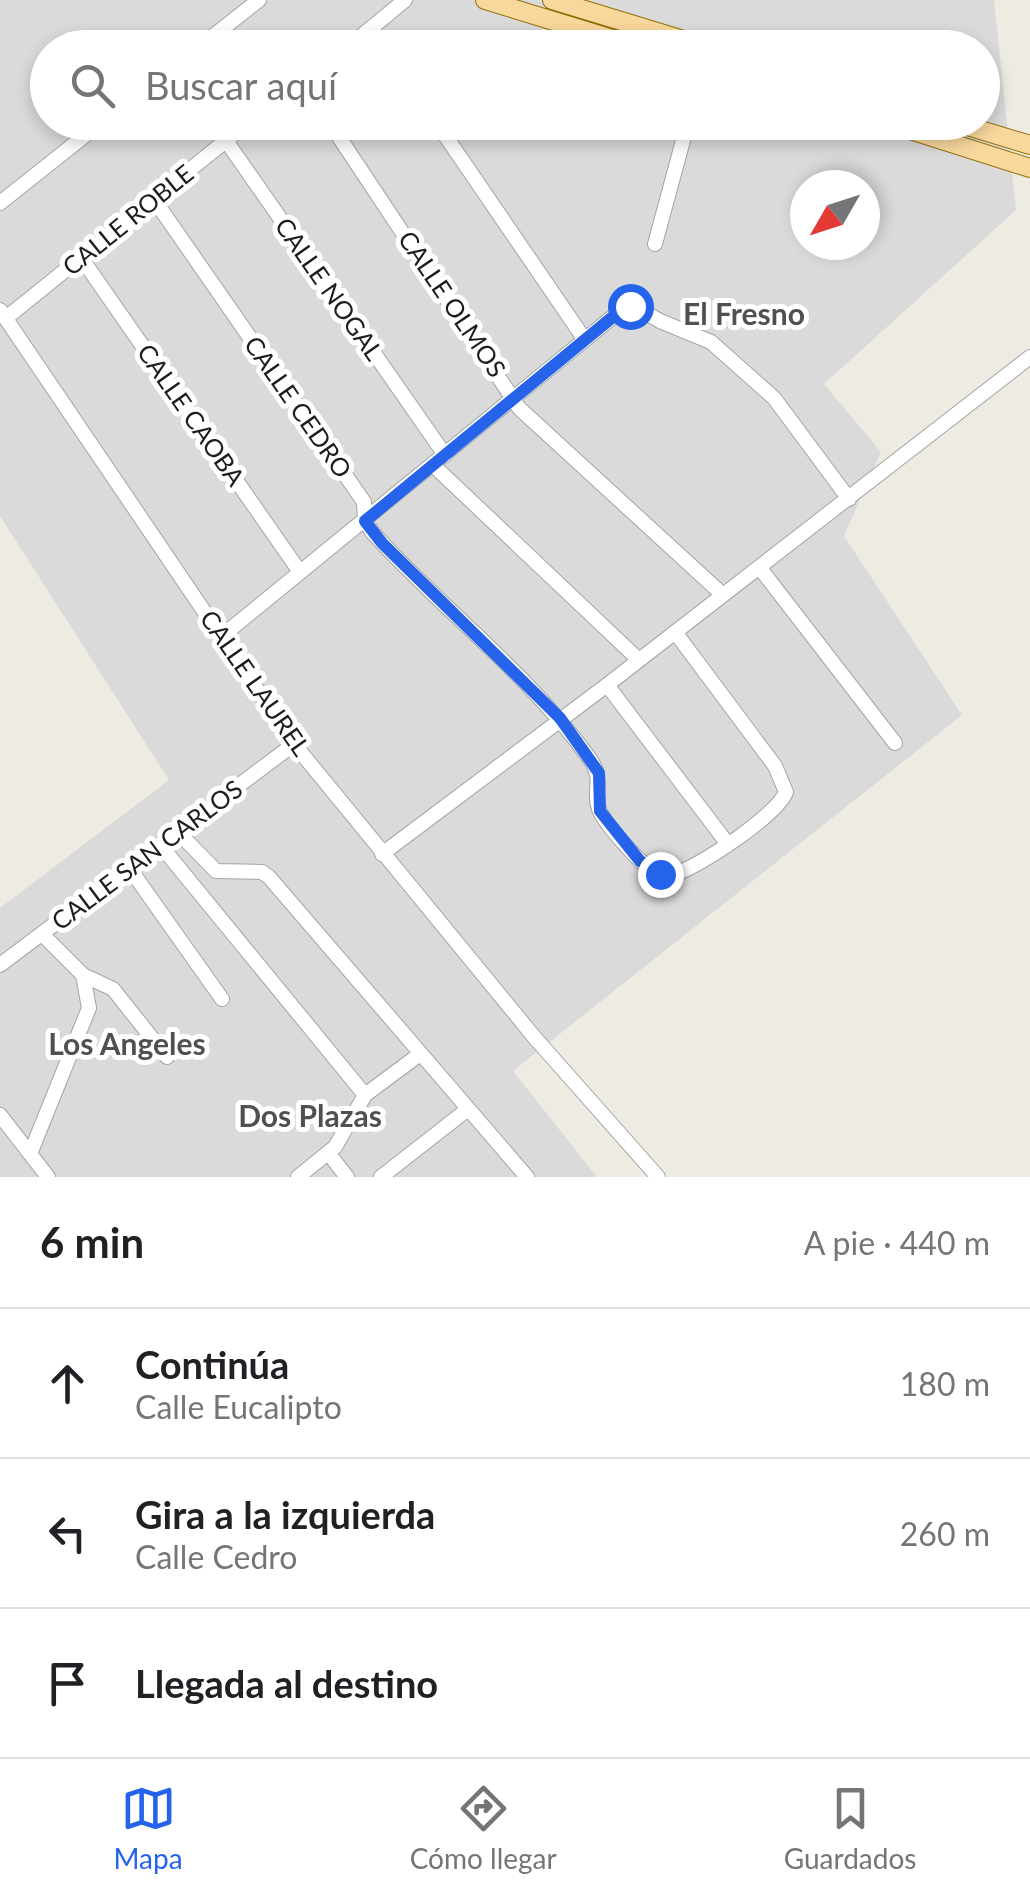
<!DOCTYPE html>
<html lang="es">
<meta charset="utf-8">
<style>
:root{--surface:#fff;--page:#f2f2f2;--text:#202124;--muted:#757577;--line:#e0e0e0;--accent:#2563eb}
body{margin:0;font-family:Lato,sans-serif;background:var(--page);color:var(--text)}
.compass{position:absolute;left:790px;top:170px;width:90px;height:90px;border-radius:50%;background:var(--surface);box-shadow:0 5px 15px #0003;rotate:231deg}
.stop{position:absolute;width:30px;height:30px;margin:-22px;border:8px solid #2563eb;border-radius:50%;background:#fff}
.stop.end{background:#2563eb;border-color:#fff;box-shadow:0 2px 10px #0008}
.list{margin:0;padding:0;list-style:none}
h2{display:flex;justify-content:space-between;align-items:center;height:130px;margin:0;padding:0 40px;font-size:42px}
h2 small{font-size:32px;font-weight:400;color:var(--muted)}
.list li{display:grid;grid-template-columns:65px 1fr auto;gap:30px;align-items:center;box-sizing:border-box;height:150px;padding:0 40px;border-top:2px solid var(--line)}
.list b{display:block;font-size:38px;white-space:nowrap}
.list p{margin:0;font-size:32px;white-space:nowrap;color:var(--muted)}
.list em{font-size:32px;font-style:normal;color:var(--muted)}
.icon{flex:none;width:55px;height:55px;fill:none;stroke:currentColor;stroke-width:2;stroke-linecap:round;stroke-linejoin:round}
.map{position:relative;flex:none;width:1030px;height:1177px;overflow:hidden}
.search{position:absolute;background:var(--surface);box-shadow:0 5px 15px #0003;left:30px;right:30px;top:30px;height:110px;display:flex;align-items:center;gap:25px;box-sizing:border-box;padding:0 35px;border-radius:55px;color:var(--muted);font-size:38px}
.sheet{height:580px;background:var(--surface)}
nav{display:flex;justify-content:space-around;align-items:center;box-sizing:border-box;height:140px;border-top:2px solid var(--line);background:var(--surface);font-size:28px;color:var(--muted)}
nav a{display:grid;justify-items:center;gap:5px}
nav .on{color:var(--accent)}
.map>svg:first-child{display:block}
.residential{fill:#dbdada;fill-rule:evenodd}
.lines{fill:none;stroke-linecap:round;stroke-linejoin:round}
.minor-casing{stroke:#a4a4a4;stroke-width:16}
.major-casing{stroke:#926e04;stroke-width:20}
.minor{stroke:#fff;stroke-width:14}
.major{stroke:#f9d89d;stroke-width:18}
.route{stroke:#2563eb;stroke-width:12}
.labels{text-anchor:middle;stroke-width:10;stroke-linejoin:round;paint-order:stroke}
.street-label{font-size:25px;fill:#1d1d1d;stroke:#fff}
.quarter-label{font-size:30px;font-weight:bold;fill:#505050;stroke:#fff}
</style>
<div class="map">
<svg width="1030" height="1177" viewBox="0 0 1030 1177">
<rect width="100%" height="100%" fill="#eeebe3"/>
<path class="residential" d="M0 0H994L1016 210 824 384 881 452 844 536 962 715 513 1071 597 1177H0V908L169 780 0 516ZM48 48H982V122H48ZM805 185H865V245H805Z"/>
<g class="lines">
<defs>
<path id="minor" d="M372 29 385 48
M198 48 259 0
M347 48 405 0
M213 122 445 455
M329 122 519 408 723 595
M436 122 585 340
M153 198 364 502 365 521 373 533C443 610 529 674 590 759 605 781 592 790 599 809 604 823 641 865 655 872 662 875 669 875 677 873 702 865 777 815 786 792L775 766 675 632
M0 203 102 122
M655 244 688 122
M82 259 300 572
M0 310 294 744 535 1038 658 1177
M6 318 249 122
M433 465 639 660
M759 567 895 743
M222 636 620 311 634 306 660 321 711 342 774 398 849 499
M607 685 727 843
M178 832 216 871 262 872 269 877 527 1177
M161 846 365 1095
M382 854 607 685 1030 357
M130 869 222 999
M42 934 83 975 113 989 167 1057
M0 965 294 744
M0 1115 48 1177
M30 1154 89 1008 83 975
M329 1154 347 1177
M298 1177 335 1147 365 1095 420 1054
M381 1177 468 1109"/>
<path id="major" d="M485 0 642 48
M552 0 710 48
M885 122 1030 168
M954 122 1030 145"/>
</defs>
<use href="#minor" class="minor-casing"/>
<use href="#major" class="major-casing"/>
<use href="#minor" class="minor"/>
<use href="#major" class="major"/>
</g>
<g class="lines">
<path class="route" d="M630 306 620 311 365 521 382 543 560 718 599 773 600 811 640 861 660 874"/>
</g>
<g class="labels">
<g class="street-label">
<text transform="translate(128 220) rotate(-39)" y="9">CALLE ROBLE</text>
<text transform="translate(329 289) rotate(55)" y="9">CALLE NOGAL</text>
<text transform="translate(452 304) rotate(56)" y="9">CALLE OLMOS</text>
<text transform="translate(298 407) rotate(55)" y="9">CALLE CEDRO</text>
<text transform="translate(191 415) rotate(55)" y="9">CALLE CAOBA</text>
<text transform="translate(255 683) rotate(55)" y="9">CALLE LAUREL</text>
<text transform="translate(147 855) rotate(-37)" y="9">CALLE SAN CARLOS</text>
</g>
<g class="quarter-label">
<text x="744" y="325">El Fresno</text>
<text x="127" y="1055">Los Angeles</text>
<text x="310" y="1127">Dos Plazas</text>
</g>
</g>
</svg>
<svg class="compass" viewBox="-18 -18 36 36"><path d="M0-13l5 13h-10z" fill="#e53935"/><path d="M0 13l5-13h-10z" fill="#757577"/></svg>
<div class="stop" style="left:630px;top:306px"></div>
<div class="stop end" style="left:660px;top:874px"></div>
<div class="search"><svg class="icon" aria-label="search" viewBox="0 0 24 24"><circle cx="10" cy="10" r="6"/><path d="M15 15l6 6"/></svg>Buscar aquí</div>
</div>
<section class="sheet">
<h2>6 min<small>A pie · 440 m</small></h2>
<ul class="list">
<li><svg class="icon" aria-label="ahead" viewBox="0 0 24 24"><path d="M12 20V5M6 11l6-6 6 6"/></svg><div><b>Continúa</b><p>Calle Eucalipto</p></div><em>180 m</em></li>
<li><svg class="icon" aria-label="left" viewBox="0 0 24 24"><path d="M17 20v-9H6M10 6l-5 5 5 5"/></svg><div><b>Gira a la izquierda</b><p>Calle Cedro</p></div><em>260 m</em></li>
<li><svg class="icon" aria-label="arrive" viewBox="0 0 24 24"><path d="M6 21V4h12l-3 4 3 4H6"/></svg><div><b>Llegada al destino</b></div></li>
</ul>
</section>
<nav>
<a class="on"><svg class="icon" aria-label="map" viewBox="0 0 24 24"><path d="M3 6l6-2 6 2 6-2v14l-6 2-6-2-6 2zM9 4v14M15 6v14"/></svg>Mapa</a>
<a><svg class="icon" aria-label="directions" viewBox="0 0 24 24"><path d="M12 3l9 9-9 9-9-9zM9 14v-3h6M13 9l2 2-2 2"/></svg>Cómo llegar</a>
<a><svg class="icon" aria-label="saved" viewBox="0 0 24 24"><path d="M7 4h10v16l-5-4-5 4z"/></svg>Guardados</a>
</nav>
